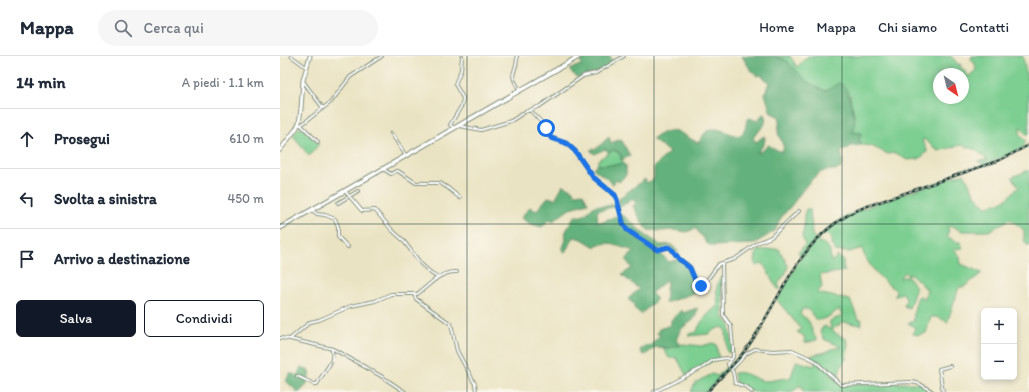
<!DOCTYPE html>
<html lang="it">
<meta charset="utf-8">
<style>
:root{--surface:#fff;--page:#f6f6f7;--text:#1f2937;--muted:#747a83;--line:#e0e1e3;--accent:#111827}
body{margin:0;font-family:Itim,sans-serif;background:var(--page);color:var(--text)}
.controls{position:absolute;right:12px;bottom:12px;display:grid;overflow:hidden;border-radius:6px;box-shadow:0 2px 6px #0003}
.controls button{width:36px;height:36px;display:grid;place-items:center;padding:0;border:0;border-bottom:1px solid var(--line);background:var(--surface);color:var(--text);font:20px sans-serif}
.compass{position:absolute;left:653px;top:12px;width:36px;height:36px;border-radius:50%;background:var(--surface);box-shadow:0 2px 6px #0003;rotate:145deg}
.stop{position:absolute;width:12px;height:12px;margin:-9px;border:3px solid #1a73e8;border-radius:50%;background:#fff}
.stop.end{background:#1a73e8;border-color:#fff;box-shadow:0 1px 4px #0008}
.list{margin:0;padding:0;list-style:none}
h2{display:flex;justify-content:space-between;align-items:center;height:52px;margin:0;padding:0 16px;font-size:17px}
h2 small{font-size:13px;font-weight:400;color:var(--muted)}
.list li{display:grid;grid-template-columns:26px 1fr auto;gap:12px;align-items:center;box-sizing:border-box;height:60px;padding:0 16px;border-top:1px solid var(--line)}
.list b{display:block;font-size:15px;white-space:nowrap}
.list em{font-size:13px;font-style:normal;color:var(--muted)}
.actions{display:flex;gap:8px;padding:12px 16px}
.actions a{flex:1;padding:9px 0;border:1px solid var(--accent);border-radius:6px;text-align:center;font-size:14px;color:var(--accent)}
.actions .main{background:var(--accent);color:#fff}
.icon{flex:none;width:22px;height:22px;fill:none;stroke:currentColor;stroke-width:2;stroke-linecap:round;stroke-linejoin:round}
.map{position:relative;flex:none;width:749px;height:336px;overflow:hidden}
header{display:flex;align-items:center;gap:24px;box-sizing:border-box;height:56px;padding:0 20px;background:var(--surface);border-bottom:1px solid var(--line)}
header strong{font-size:19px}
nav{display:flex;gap:22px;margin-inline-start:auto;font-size:14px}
.search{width:280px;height:36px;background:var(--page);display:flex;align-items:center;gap:10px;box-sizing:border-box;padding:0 14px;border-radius:22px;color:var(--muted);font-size:15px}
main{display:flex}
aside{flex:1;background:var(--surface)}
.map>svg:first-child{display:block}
.green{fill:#7bce91;stroke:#4d8662;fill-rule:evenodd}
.forest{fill:#64b17b;stroke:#427758}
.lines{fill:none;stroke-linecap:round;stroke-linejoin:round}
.minor-casing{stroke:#84907c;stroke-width:4}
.tertiary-casing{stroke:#84907c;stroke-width:5}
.secondary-casing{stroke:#84907c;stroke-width:5.5}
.minor{stroke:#fff;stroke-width:2}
.tertiary{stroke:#fff;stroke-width:3}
.secondary{stroke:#fff;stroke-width:3.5}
.rail-casing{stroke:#1f3d34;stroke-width:2.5}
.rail{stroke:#fbf7ec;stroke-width:1;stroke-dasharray:3;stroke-linecap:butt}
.route{stroke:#1a73e8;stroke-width:5}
.grid{fill:none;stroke:#1f3d34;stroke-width:1;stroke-opacity:0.55}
</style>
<header>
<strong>Mappa</strong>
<div class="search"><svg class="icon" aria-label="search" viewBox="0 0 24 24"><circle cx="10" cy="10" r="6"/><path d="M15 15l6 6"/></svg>Cerca qui</div>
<nav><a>Home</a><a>Mappa</a><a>Chi siamo</a><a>Contatti</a></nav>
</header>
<main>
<aside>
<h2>14 min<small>A piedi · 1.1 km</small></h2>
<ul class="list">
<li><svg class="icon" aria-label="ahead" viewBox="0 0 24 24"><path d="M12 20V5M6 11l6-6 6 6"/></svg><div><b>Prosegui</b></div><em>610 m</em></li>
<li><svg class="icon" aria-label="left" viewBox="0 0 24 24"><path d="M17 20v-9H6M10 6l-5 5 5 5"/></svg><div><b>Svolta a sinistra</b></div><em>450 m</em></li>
<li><svg class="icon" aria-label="arrive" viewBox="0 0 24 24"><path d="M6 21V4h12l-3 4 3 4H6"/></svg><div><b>Arrivo a destinazione</b></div></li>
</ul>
<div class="actions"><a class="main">Salva</a><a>Condividi</a></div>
</aside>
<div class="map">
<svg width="749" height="336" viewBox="0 0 749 336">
<rect width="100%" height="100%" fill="#fbf7ec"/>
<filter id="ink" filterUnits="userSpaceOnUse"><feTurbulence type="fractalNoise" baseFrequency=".025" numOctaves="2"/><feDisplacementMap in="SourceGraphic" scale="8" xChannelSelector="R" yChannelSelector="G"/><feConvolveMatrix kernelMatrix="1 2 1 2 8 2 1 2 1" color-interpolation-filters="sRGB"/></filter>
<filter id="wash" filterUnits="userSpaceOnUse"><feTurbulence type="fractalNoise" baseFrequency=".012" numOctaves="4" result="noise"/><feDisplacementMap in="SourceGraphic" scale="16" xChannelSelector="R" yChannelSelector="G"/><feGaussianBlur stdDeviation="0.9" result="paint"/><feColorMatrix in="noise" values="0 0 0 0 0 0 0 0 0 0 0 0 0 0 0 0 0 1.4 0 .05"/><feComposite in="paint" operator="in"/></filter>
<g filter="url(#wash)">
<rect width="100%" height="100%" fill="#eae3c3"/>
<path class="green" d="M492 0H510L517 11 528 0H671L679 9 681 8 680 10 689 20 696 14 695 8 691 3 692 0H743L747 23H749V78H746L741 71H740V79L746 85 744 88V91L728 99 704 109 697 105 707 104V103L696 94 682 89 658 95 644 83 642 84 647 94V96L639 103 627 104 616 97 608 98 591 90 582 89 579 83 581 79V77L573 76C574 70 576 65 574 59 573 52 570 46 570 39L545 35 536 31 528 26 506 5ZM659 18H683V42H659Z
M21 70 39 88 29 100 13 79Z
M333 94 340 98 343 107 338 109H317L318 107V104Z
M749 114V189L748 190 744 184V174L730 163 709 175H682L672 170 667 171 669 173 667 180 676 186H680L683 192 674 193 680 201 681 208 702 217 684 231H679L667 267C664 263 656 260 651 261L646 277 638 279 633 278 635 271 628 267 634 265C633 258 635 248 638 241L641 240 644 244 647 234 638 224 629 218 628 220 624 216 621 220 620 223 623 221H628L636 231 629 252 624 250 626 244 624 238 621 237 615 241 616 234C603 226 585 207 582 192L569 196 555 195 551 187 552 183 547 177 545 179 543 178 537 185C551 190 550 194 551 206L557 200 563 204V212L565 215 540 219 542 231 537 237 570 244 578 263 582 264 581 269 564 266 554 272 552 275 566 283 568 287 566 303 560 312 558 325 529 300 546 296 552 293 561 291 549 285 545 284 540 276 542 272 545 270 549 273 551 272 550 269V265L562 260 559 253C552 259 545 264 536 264L528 253H522L520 259C533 263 529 274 537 284L525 287 524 280 517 276 521 273 497 244 521 202 532 188 547 173 568 159 592 149 684 117 694 137 699 144 706 150C727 147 727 141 739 131L732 121Z
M526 153H530L532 178 535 183 522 200 518 197 525 189 522 180 524 173V160Z
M494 193H499L508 210 506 217 498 228 500 232 499 234 495 229 483 207 477 210 475 206 477 195Z
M442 220 443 260 450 270 453 297 447 296 446 274 442 271 434 274 429 278 408 280 409 278 417 276C419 265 430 257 438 249 437 239 434 228 442 220Z
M432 287 436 288C438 291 437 298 439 302L406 319 397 302H389L383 292H390L403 288 422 290Z
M516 305 534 310 536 306 560 328 636 327 641 328 652 336H524L521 329 512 336H473L455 326 454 317C465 314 475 324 485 325 491 325 499 323 505 322L506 323 511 321Z
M448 309 449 311 427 336H411L415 327 432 318 438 320Z"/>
<path class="forest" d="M301 0H330L333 7 315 17 305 19 299 23 289 14 302 8 298 2Z
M462 0H492L503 3 508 6 528 26 545 35 559 27C571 34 567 37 571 48 574 58 576 65 573 76L581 77V79L579 84 582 89 571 90 561 96 563 105 561 112C555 116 546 112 540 117 527 125 520 139 511 150 508 154 503 158 501 162 498 166 497 169 496 174L474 188 432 190 426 187 422 179H420L416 172 407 176 393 174 381 175 368 174 365 171 353 150 356 147 353 143 340 151 338 143 365 123 367 127 374 123V111L389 96 372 83C380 78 387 73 397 75L418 87C421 84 423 79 426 76 435 68 448 78 458 80 466 77 465 71 467 64L470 62 477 65 483 58 485 59C488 72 478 73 473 82L476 86 484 80 485 82 484 88 477 97 482 95 488 89 501 96 504 92 498 77 500 61 491 57 485 38 489 26 481 19 477 20C470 14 467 8 462 0Z
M329 81 331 87 341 83 350 100 341 104C341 96 336 92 328 96L325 93 314 98 310 94 317 92Z
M343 107 345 110 346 109V119L339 126 336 124 333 128 329 125V124L315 114 313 111C323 106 333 111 343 107Z
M283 129 293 134 295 138 303 137 308 147 291 152 273 165 270 163 262 171 250 168 241 162 250 151 256 155 268 141 275 143Z
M337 147 338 150 319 154 317 156 318 167 323 165 324 167 326 164 341 158 343 168 347 174 377 194 389 206 399 203 409 211 417 227 414 237 385 247 387 224 371 237 377 243 361 258 353 251 355 249 348 243 359 233 342 219 352 212 346 204 354 195 328 187 316 189 315 191 302 183 294 181 285 196 282 194 286 184 285 177 294 161 296 160C307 162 308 153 315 150 319 149 324 150 328 150 331 149 334 148 337 147Z
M342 159C351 164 358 174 367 180 371 183 376 185 380 189 390 189 391 186 398 196L397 198 390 190 377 194C363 184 345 177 342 159Z
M417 252C416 269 408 264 400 275 398 278 398 281 396 284L401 289 390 292 376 291 365 299 362 298 360 294 364 290H370L381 278H377L379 273 391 269V264L401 254 403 257Z
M21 311 29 314 28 317H30L27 325 28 326 24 332 20 336H16L15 333 6 325 10 317 17 320Z"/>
</g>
<g filter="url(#ink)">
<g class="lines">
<defs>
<path id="minor" d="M11 0 26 11
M237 0C238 17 226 15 240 34
M23 25 43 52
M250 54 265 70 270 81 286 87 295 95 313 121 335 139 337 144 343 167 347 174 377 194 390 191 399 203 409 210 415 224 421 229 424 228 439 208 455 203 477 187 491 181 519 155
M18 69H21L51 46 70 21 102 0
M21 69 38 86
M180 70 201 74 231 65 245 56 260 50 303 20 316 17 344 0
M174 72 170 69 182 49 183 42 175 28 181 14 182 0
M111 77 126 100
M103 113 111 118 116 115H118L136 127H160L168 132 180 142
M65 135 82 155 95 154 112 174 123 184 141 208 152 218 157 221
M58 147 78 135
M32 154 37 158 45 159 55 163 58 170V181L68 191
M442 207 443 259 451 270 453 292V301L448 308 449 311
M134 238 136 243 171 268 177 295 195 328 196 336
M0 282 10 283 53 293 101 320 125 336
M10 283 30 266 39 264 71 250 95 245 111 238H137C150 229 160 215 177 216
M450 312 453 316 455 327 467 331 472 336
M451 313 454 311 466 298 475 293 493 295 512 294 534 304 561 329 632 326 640 328 653 336
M17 320 34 328H37C40 322 51 308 52 303 53 300 52 296 52 293
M374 336 422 312 433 304 447 302 451 304
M663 336 659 313 670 310"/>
<path id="tertiary" d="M0 94 16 73 19 67 21 53 23 24 30 0"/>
<path id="secondary" d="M0 172 300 0"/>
</defs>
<use href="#minor" class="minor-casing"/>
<use href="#tertiary" class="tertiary-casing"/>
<use href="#secondary" class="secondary-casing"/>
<use href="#minor" class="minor"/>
<use href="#tertiary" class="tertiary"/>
<use href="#secondary" class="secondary"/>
<defs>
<path id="rail" d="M427 336C444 318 462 301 475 280 507 229 524 175 585 151L720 104 749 89"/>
</defs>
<use href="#rail" class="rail-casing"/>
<use href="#rail" class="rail"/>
</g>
</g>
<g class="lines" filter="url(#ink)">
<path class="route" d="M266 72 271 82 286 87 295 95 313 121 335 139 337 144 343 167 347 174 377 194 388 191 391 192 399 203 410 212 415 224 421 230"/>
</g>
<path class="grid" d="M187 0V336M374 0V336M562 0V336M0 168H749"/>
</svg>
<div class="controls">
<button>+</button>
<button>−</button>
</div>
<svg class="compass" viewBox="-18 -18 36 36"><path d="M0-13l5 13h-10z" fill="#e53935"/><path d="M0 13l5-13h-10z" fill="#747a83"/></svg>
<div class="stop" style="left:266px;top:72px"></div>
<div class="stop end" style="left:421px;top:230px"></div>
</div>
</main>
